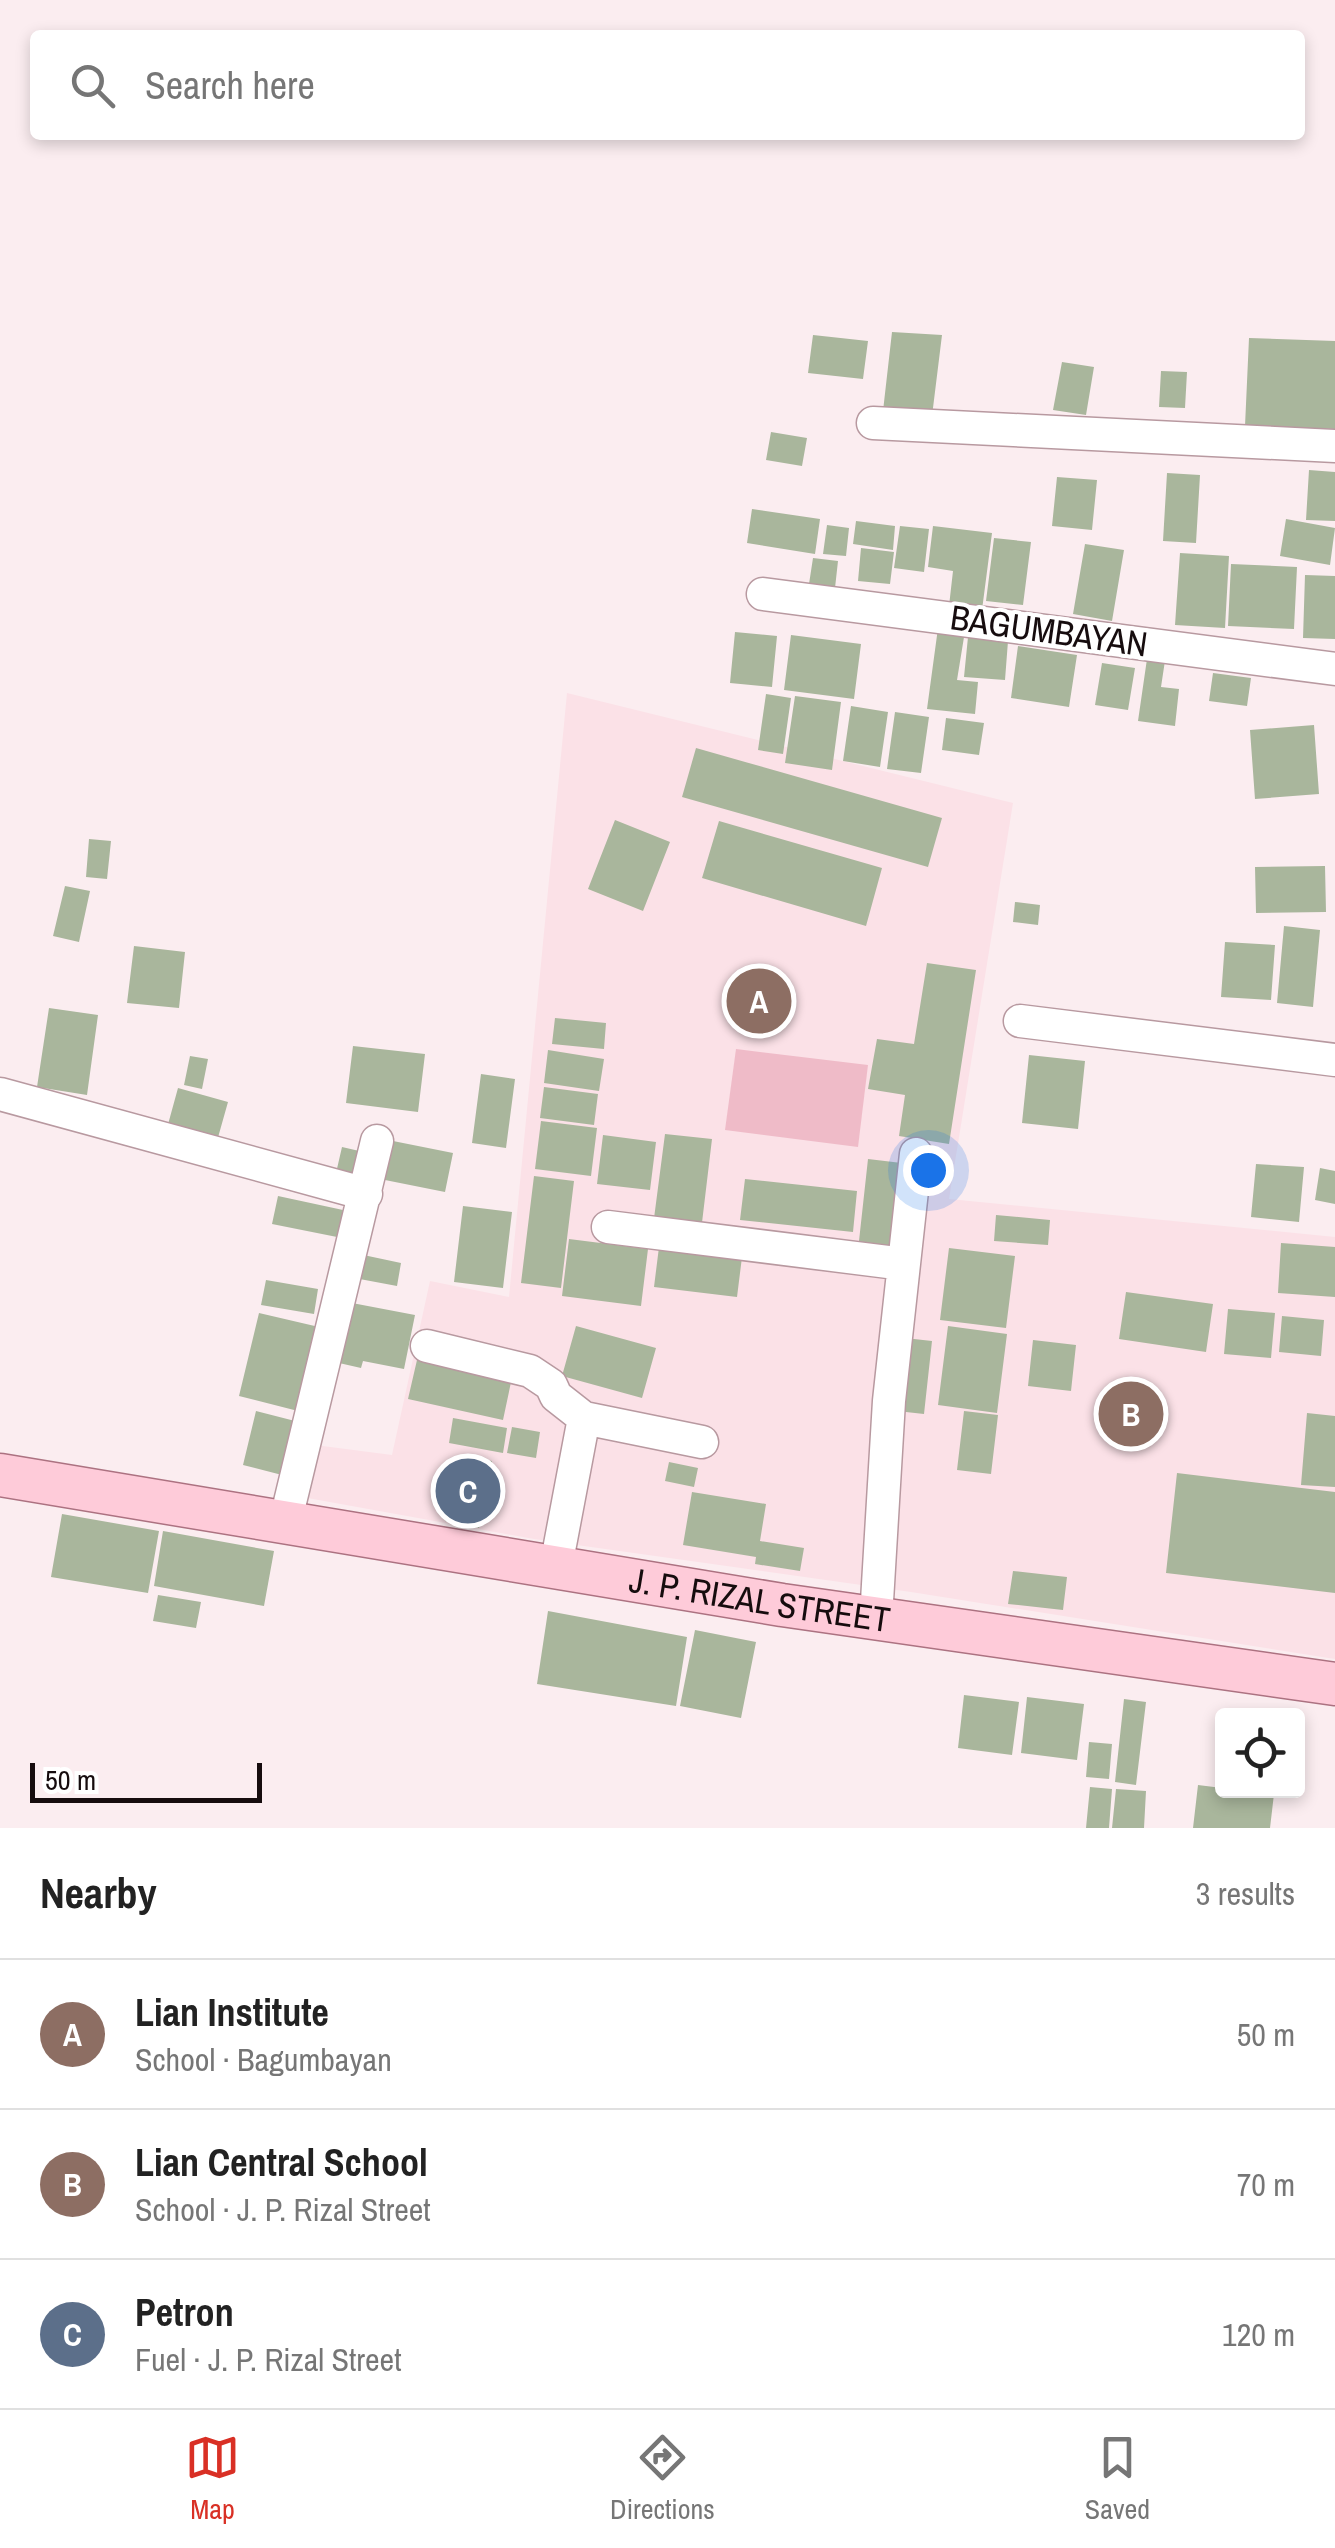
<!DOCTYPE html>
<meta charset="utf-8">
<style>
:root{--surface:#fff;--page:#f6f6f6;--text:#222;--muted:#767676;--line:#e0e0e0;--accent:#d93025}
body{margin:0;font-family:"Archivo Narrow",sans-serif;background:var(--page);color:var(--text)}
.controls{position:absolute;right:30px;bottom:30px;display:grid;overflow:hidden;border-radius:10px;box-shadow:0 5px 15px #0003}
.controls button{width:90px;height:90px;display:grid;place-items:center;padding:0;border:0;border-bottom:2px solid var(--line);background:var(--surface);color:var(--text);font:50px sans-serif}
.scale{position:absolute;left:30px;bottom:25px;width:232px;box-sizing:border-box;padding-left:10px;border:5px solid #160c0e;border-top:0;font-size:28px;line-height:35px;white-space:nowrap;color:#160c0e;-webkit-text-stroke:8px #fff;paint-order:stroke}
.you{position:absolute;left:928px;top:1170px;width:35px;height:35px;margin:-25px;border:8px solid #fff;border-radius:50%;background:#1a73e8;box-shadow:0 0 0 15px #1a73e833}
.badge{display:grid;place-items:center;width:65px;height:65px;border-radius:50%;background:var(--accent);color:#fff;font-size:32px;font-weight:700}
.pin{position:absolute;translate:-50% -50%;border:5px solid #fff;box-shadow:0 2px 10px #0006}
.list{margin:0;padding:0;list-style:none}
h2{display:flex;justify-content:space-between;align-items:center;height:130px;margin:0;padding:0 40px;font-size:42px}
h2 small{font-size:32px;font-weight:400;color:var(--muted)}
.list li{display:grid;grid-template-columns:65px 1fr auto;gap:30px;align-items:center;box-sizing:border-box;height:150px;padding:0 40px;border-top:2px solid var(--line)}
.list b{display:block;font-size:38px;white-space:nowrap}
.list p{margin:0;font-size:32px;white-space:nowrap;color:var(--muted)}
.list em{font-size:32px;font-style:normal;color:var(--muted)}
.icon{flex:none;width:55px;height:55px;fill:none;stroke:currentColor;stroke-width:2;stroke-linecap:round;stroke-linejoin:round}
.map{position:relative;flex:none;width:1335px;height:1828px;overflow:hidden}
.search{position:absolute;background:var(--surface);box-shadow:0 5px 15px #0003;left:30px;right:30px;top:30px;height:110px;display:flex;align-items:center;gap:25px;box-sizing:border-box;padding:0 35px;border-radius:10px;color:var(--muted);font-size:38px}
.sheet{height:580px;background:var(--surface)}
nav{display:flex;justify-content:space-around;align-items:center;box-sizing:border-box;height:140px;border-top:2px solid var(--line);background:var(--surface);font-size:28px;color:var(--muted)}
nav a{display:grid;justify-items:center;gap:5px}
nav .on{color:var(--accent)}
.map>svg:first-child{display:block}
.built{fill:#fbe1e7}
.green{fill:#efbbc8}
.building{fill:#a9b69c}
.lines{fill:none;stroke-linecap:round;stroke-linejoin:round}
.minor-casing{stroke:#b899a0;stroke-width:35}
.major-casing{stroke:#ac7281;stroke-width:45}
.minor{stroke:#fff;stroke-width:32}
.major{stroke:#fecbd9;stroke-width:42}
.labels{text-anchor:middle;stroke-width:8;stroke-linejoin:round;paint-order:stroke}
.street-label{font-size:35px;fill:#160c0e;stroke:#fff}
</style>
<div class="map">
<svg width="1335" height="1828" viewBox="0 0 1335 1828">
<rect width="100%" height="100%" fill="#fbedf0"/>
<path class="built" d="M567 693 1013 803 949 1199 1335 1237V1659L911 1592 534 1539 302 1497 315 1445 392 1455 430 1281 509 1297Z"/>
<path class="green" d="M736 1049 868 1065 858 1147 725 1130Z"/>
<path class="building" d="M892 332 942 335 932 416 883 411Z
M813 335 868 341 863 379 808 373Z
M1249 338 1335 341V429L1245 426Z
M1062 362 1094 367 1086 415 1053 410Z
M1161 371 1187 372 1185 408 1159 407Z
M771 432 807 438 802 466 766 460Z
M1309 470 1335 472V521L1306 520Z
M1167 473 1200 475 1196 543 1163 541Z
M1057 477 1097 480 1092 530 1052 526Z
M752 509 820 519 815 554 747 543Z
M1286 519 1335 528 1330 565 1280 556Z
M856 521 895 526 893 550 853 544Z
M827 525 849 528 846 556 823 554Z
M900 526 929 529 924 572 894 568Z
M933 526 992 533 982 610 949 606 953 571 928 567Z
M994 538 1031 542 1023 605 986 601Z
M1085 544 1124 550 1112 621 1073 614Z
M861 548 894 552 890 584 858 581Z
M1180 553 1229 556 1225 628 1175 625Z
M813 558 838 561 835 588 809 584Z
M1231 564 1297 567 1294 629 1228 626Z
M1305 575 1335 576V639L1303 638Z
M938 628 965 631 957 680 978 682 975 714 927 709Z
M735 632 777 636 772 687 730 683Z
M791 635 861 644 854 699 784 690Z
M968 637 1008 641 1005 680 964 677Z
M1018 646 1077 655 1069 707 1011 698Z
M1148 652 1166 654 1161 687 1179 689 1175 726 1138 721Z
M1102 663 1135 668 1128 710 1095 705Z
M1213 673 1251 678 1247 706 1209 701Z
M766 694 791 698 783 754 758 750Z
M795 696 841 702 832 770 785 763Z
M851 706 888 712 880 767 843 761Z
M895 712 929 717 921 773 887 769Z
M946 718 984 723 979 755 942 750Z
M1314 725 1319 794 1255 799 1250 730Z
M696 748 942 818 928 867 682 797Z
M615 820 670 842 643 911 588 889Z
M719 821 882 868 866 926 702 878Z
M89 839 111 841 107 879 86 877Z
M1325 866 1326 912 1256 913 1255 867Z
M65 886 90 891 79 942 53 936Z
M1015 902 1040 905 1038 925 1013 922Z
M1284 926 1320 930 1313 1007 1277 1003Z
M1225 942 1275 945 1271 1000 1221 997Z
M134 946 185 952 179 1008 127 1003Z
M927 963 976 970 949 1144 899 1136 905 1095 868 1089 877 1039 914 1044Z
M49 1008 98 1015 87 1095 37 1087Z
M555 1018 606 1023 604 1049 552 1044Z
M353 1046 425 1054 418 1112 346 1103Z
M548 1050 604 1059 599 1091 544 1083Z
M1029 1055 1085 1061 1078 1129 1022 1123Z
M190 1056 208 1059 202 1089 184 1085Z
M481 1074 515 1079 506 1148 472 1143Z
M544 1087 598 1094 594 1125 540 1118Z
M178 1088 228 1102 217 1141 167 1128Z
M541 1121 597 1128 591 1176 535 1169Z
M665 1134 712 1139 701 1231 653 1226Z
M603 1135 656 1142 650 1190 597 1184Z
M388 1140 453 1153 445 1192 380 1179Z
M342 1147 368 1153 361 1179 336 1173Z
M868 1159 910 1164 901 1254 858 1250Z
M1256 1164 1304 1167 1299 1222 1251 1217Z
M1320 1168 1335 1171V1204L1315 1200Z
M534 1176 574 1181 561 1288 521 1283Z
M745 1179 857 1191 853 1232 740 1220Z
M278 1196 343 1210 337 1237 272 1224Z
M463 1206 512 1212 503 1288 454 1282Z
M996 1215 1050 1220 1048 1245 994 1241Z
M569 1239 648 1249 641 1306 562 1296Z
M660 1239 743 1249 737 1297 654 1287Z
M1281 1243 1335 1247V1297L1278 1293Z
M949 1248 1015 1256 1006 1328 940 1320Z
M354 1253 401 1263 397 1286 349 1277Z
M266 1280 318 1289 314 1314 261 1305Z
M1126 1292 1213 1304 1206 1352 1119 1339Z
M352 1303 415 1315 404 1369 363 1361 361 1368 339 1363Z
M1228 1309 1275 1313 1271 1358 1224 1354Z
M259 1313 319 1327 298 1411 239 1396Z
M1282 1316 1324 1320 1321 1356 1279 1352Z
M576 1326 656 1348 642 1398 562 1376Z
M948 1326 1007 1334 997 1413 938 1405Z
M905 1338 932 1341 924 1414 897 1411Z
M1033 1340 1076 1345 1071 1391 1028 1386Z
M420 1347 514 1368 503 1420 408 1399Z
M256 1411 295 1421 282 1475 243 1465Z
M964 1411 998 1415 991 1474 957 1470Z
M1307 1413 1335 1416V1487L1301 1485Z
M453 1418 507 1428 503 1453 449 1443Z
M512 1427 540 1432 536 1458 507 1453Z
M458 1455 492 1461 479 1528 445 1521Z
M669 1462 698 1468 694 1487 665 1481Z
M1177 1473 1335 1492V1593L1166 1573Z
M692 1492 766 1504 760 1541 804 1548 800 1571 755 1564 756 1557 683 1545Z
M62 1514 159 1531 148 1593 51 1577Z
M163 1531 274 1551 264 1606 154 1586Z
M1013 1571 1067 1577 1063 1610 1008 1604Z
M158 1595 201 1602 196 1628 153 1621Z
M548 1611 687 1637 676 1706 537 1684Z
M695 1630 756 1642 741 1718 680 1706Z
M964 1695 1019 1702 1012 1755 958 1748Z
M1027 1697 1084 1704 1077 1760 1021 1753Z
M1124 1699 1146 1702 1136 1785 1115 1782Z
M1089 1742 1112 1744 1109 1779 1086 1777Z
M1198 1785 1222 1788V1790L1274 1794 1270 1828H1193Z
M1090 1787 1112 1789 1109 1828H1086Z
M1116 1789 1146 1791 1144 1828H1112Z"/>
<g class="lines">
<defs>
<path id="minor" d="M873 423 1335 446
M763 594 1335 669
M1020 1021 1335 1060
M0 1094 366 1194
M608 1227 904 1264
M427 1346 530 1371 551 1385 556 1396 584 1418 702 1442
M285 1523 377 1141
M556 1566 584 1418
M876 1618 889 1401 916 1154"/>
<g id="major">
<path id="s1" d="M0 1475 782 1605 1335 1684"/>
</g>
</defs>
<use href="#minor" class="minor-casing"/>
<use href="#major" class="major-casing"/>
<use href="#minor" class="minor"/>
<use href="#major" class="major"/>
</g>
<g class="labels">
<g class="street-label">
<text transform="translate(1049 631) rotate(8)" y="12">BAGUMBAYAN</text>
<text dy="12" stroke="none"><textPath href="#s1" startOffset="770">J. P. RIZAL STREET</textPath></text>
</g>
</g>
</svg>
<div class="controls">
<button><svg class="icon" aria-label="locate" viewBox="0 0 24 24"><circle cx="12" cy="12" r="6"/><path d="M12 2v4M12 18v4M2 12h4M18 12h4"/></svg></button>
</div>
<div class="scale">50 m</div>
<div class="you"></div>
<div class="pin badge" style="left:759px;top:1001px;background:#8d6e63">A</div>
<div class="pin badge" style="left:1131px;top:1414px;background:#8d6e63">B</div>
<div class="pin badge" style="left:468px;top:1491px;background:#5c6f8a">C</div>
<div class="search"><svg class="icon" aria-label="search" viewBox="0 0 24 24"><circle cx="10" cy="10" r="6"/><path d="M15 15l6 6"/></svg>Search here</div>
</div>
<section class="sheet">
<h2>Nearby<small>3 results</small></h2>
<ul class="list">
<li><span class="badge" style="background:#8d6e63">A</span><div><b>Lian Institute</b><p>School · Bagumbayan</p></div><em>50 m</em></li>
<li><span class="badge" style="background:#8d6e63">B</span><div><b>Lian Central School</b><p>School · J. P. Rizal Street</p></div><em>70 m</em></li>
<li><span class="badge" style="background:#5c6f8a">C</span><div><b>Petron</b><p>Fuel · J. P. Rizal Street</p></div><em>120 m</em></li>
</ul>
</section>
<nav>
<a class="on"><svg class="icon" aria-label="map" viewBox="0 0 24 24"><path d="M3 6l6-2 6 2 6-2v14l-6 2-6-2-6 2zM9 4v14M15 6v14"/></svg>Map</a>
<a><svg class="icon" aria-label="directions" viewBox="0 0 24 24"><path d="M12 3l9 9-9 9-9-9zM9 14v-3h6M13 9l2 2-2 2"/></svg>Directions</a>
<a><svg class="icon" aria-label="saved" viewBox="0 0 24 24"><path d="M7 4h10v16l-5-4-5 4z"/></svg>Saved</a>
</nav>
